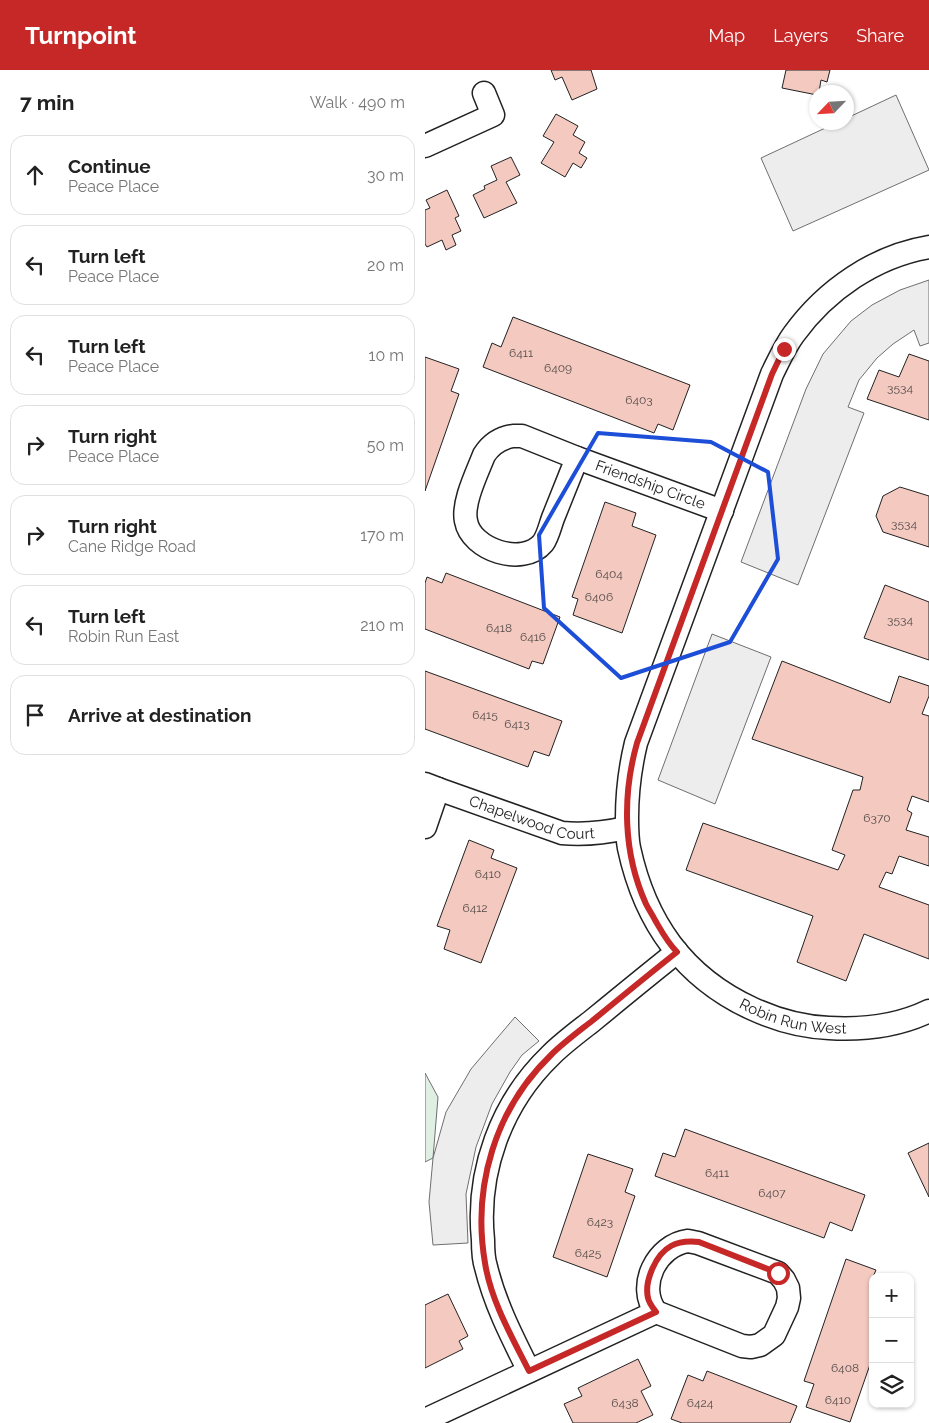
<!DOCTYPE html>
<meta charset="utf-8">
<style>
:root{--surface:#fff;--page:#f2f2f2;--text:#222;--muted:#767676;--line:#e0e0e0;--accent:#c62828}
body{margin:0;font-family:Raleway,sans-serif;background:var(--page);color:var(--text)}
.controls{position:absolute;right:15px;bottom:15px;display:grid;overflow:hidden;border-radius:10px;box-shadow:0 1px 4px #0004}
.controls button{width:45px;height:45px;display:grid;place-items:center;padding:0;border:0;border-bottom:1px solid var(--line);background:var(--surface);color:var(--text);font:25px sans-serif}
.compass{position:absolute;left:384px;top:15px;width:45px;height:45px;border-radius:50%;background:var(--surface);box-shadow:0 1px 4px #0004;rotate:245deg}
.stop{position:absolute;width:15px;height:15px;margin:-11px;border:4px solid #c62828;border-radius:50%;background:#fff}
.stop.end{background:#c62828;border-color:#fff;box-shadow:0 1px 5px #0008}
.list{margin:0;padding:0;list-style:none}
h2{display:flex;justify-content:space-between;align-items:center;height:65px;margin:0;padding:0 20px;font-size:21px}
h2 small{font-size:16px;font-weight:400;color:var(--muted)}
.list li{display:grid;grid-template-columns:32px 1fr auto;gap:15px;align-items:center;box-sizing:border-box;height:80px;margin:0 10px 10px;padding:0 10px;border:1px solid var(--line);border-radius:15px}
.list b{display:block;font-size:19px;white-space:nowrap}
.list p{margin:0;font-size:16px;white-space:nowrap;color:var(--muted)}
.list em{font-size:16px;font-style:normal;color:var(--muted)}
.icon{flex:none;width:28px;height:28px;fill:none;stroke:currentColor;stroke-width:2;stroke-linecap:round;stroke-linejoin:round}
.map{position:relative;flex:none;width:504px;height:1353px;overflow:hidden}
header{display:flex;align-items:center;gap:30px;box-sizing:border-box;height:70px;padding:0 25px;background:var(--accent);color:#fff}
header strong{font-size:24px}
nav{display:flex;gap:28px;margin-inline-start:auto;font-size:18px}
main{display:flex}
aside{flex:1;background:var(--surface)}
.map>svg:first-child{display:block}
.green{fill:#e0efe3;stroke:#6f6f6f}
.parking{fill:#ededed;stroke:#6f6f6f}
.building{fill:#f3c9c0;stroke:#222}
.lines{fill:none;stroke-linecap:round;stroke-linejoin:round}
.minor-casing{stroke:#222;stroke-width:25}
.minor{stroke:#fff;stroke-width:22}
.route{stroke:#c62828;stroke-width:6}
.marked{fill:none;stroke:#1d4ed8;stroke-width:4;stroke-linejoin:round}
.labels{text-anchor:middle;stroke-width:4;stroke-linejoin:round;paint-order:stroke}
.number-label{font-size:12px;fill:#564c4a}
.street-label{font-size:15px;fill:#222;stroke:#fff}
</style>
<header>
<strong>Turnpoint</strong>
<nav><a>Map</a><a>Layers</a><a>Share</a></nav>
</header>
<main>
<aside>
<h2>7 min<small>Walk · 490 m</small></h2>
<ul class="list">
<li><svg class="icon" aria-label="ahead" viewBox="0 0 24 24"><path d="M12 20V5M6 11l6-6 6 6"/></svg><div><b>Continue</b><p>Peace Place</p></div><em>30 m</em></li>
<li><svg class="icon" aria-label="left" viewBox="0 0 24 24"><path d="M17 20v-9H6M10 6l-5 5 5 5"/></svg><div><b>Turn left</b><p>Peace Place</p></div><em>20 m</em></li>
<li><svg class="icon" aria-label="left" viewBox="0 0 24 24"><path d="M17 20v-9H6M10 6l-5 5 5 5"/></svg><div><b>Turn left</b><p>Peace Place</p></div><em>10 m</em></li>
<li><svg class="icon" aria-label="right" viewBox="0 0 24 24"><path d="M7 20v-9h11M14 6l5 5-5 5"/></svg><div><b>Turn right</b><p>Peace Place</p></div><em>50 m</em></li>
<li><svg class="icon" aria-label="right" viewBox="0 0 24 24"><path d="M7 20v-9h11M14 6l5 5-5 5"/></svg><div><b>Turn right</b><p>Cane Ridge Road</p></div><em>170 m</em></li>
<li><svg class="icon" aria-label="left" viewBox="0 0 24 24"><path d="M17 20v-9H6M10 6l-5 5 5 5"/></svg><div><b>Turn left</b><p>Robin Run East</p></div><em>210 m</em></li>
<li><svg class="icon" aria-label="arrive" viewBox="0 0 24 24"><path d="M6 21V4h12l-3 4 3 4H6"/></svg><div><b>Arrive at destination</b></div></li>
</ul>
</aside>
<div class="map">
<svg width="504" height="1353" viewBox="0 0 504 1353">
<rect width="100%" height="100%" fill="#fff"/>
<path class="green" d="M0 1003 13 1027 8 1088 0 1092Z"/>
<path class="parking" d="M471 25 504 100 368 161 336 88 411 53 422 52V48Z
M504 210V273L495 276 489 260 468 274 452 288 434 310 423 337 439 343 373 515 316 492 381 319 398 284 426 251 447 235 475 220Z
M287 564 346 587 290 734 233 710Z
M90 947 114 971 97 985 85 1002 67 1034 51 1077 41 1124 43 1173 8 1175 4 1132 8 1088 21 1042 46 999Z"/>
<path class="building" d="M126 0H166L172 19 147 30 137 7 130 10Z
M361 0H405L402 12 396 10 394 22H392V25L357 18Z
M131 44 153 56 148 65 160 72 154 83 162 88 156 98 148 93 140 107 116 93 129 72 118 66Z
M86 87 95 105 81 112 92 133 59 148 48 125 60 119 59 116 72 110 66 96Z
M22 120 34 146 30 148 36 161 27 165 31 175 21 180 17 170 2 177 0 174V140L5 138 1 130Z
M88 247 265 315 248 360 233 354 229 363 58 297 67 273 76 277Z
M484 284 504 291V350L442 329 454 300 474 307Z
M0 287 34 299 26 321 34 324 0 421Z
M475 417 504 426V477L458 462 451 446 458 426Z
M180 432 211 443 207 456 231 465 197 563 148 545 153 529 147 527Z
M21 503 135 547 118 594 107 591 104 599 0 559V513L2 507 17 513Z
M460 515 504 532V590L439 568Z
M357 591 465 633 474 606 504 616V626L497 644 504 646V732L487 726 482 740 487 743 481 760 504 767V796L474 786 467 804 461 802 454 817 504 835V889L439 864 421 911 372 892 388 846 261 800 278 753 413 800 420 785 407 780 428 720H435L438 707 327 669Z
M0 601 137 651 124 686 109 681 103 697 0 659Z
M44 770 69 780 66 788 92 798 56 893 19 879 25 860 12 856Z
M260 1059 440 1125 427 1161 405 1152 399 1168 230 1106 238 1083 250 1087Z
M504 1073V1127L483 1083Z
M163 1084 208 1099 200 1122 210 1126 182 1207 128 1187Z
M421 1189 451 1200 448 1207V1286L425 1352 381 1337 389 1314 379 1311Z
M23 1224 43 1266 34 1271 38 1279 0 1298V1235Z
M213 1289 226 1316 216 1321 228 1345 211 1353H148L139 1334 157 1326 153 1318Z
M282 1301 372 1336 365 1353H257L246 1349 263 1305 278 1311Z"/>
<g class="lines">
<defs>
<g id="minor">
<path d="M0 76 68 45 59 23"/>
<path id="s1" d="M504 177C450 186 401 220 369 264 360 276 354 290 347 304L211 673C205 698 202 722 202 748 202 758 202 768 204 778 220 852 258 907 328 939 352 950 377 957 404 958 438 960 473 956 504 941"/>
<path d="M88 366H97L152 388C144 408 136 428 128 448 125 456 123 466 118 473 98 497 46 480 41 451 37 433 52 403 59 385 66 374 75 368 88 366Z"/>
<path id="s2" d="M152 388 297 441"/>
<path d="M0 714 13 719 0 757"/>
<path id="s3" d="M13 719 137 763C159 765 179 763 201 758"/>
<path d="M263 1171 273 1173 353 1203 359 1210 363 1218 364 1228 362 1237 349 1265 335 1275 326 1277 317 1276 231 1242C211 1216 232 1175 263 1171Z"/>
<path d="M104 1301C87 1267 70 1234 61 1197 58 1188 58 1179 58 1170 51 1102 76 1033 126 985 138 973 153 962 167 951 195 928 223 905 252 882"/>
<path d="M0 1350 231 1242"/>
</g>
</defs>
<use href="#minor" class="minor-casing"/>
<use href="#minor" class="minor"/>
</g>
<g class="lines">
<path class="route" d="M353 1203 274 1172C264 1171 255 1171 246 1176 231 1184 219 1211 223 1228 224 1233 228 1238 231 1242L104 1301C87 1267 66 1231 60 1193 47 1117 70 1039 126 985 138 973 153 962 167 951 195 928 223 905 252 882 242 872 237 862 230 850 227 844 224 840 221 834 198 783 197 726 212 673L347 304 359 279"/>
</g>
<path class="marked" d="M173 363 286 372 343 402 353 489 305 572 196 608 119 538 114 465Z"/>
<g class="labels">
<g class="number-label">
<text x="96" y="287">6411</text>
<text x="133" y="302">6409</text>
<text x="475" y="322">3534</text>
<text x="214" y="334">6403</text>
<text x="479" y="458">3534</text>
<text x="184" y="508">6404</text>
<text x="174" y="531">6406</text>
<text x="475" y="554">3534</text>
<text x="74" y="562">6418</text>
<text x="108" y="571">6416</text>
<text x="60" y="649">6415</text>
<text x="92" y="658">6413</text>
<text x="452" y="752">6370</text>
<text x="63" y="808">6410</text>
<text x="50" y="842">6412</text>
<text x="292" y="1107">6411</text>
<text x="347" y="1127">6407</text>
<text x="175" y="1156">6423</text>
<text x="163" y="1187">6425</text>
<text x="420" y="1302">6408</text>
<text x="413" y="1334">6410</text>
<text x="200" y="1337">6438</text>
<text x="275" y="1337">6424</text>
</g>
<g class="street-label">
<text dy="5" stroke="none"><textPath href="#s2" startOffset="78">Friendship Circle</textPath></text>
<text dy="5" stroke="none"><textPath href="#s3" startOffset="99">Chapelwood Court</textPath></text>
<text dy="5" stroke="none"><textPath href="#s1" startOffset="962">Robin Run West</textPath></text>
</g>
</g>
</svg>
<div class="controls">
<button>+</button>
<button>−</button>
<button><svg class="icon" aria-label="layers" viewBox="0 0 24 24"><path d="M12 4l9 5-9 5-9-5zM3 14l9 5 9-5"/></svg></button>
</div>
<svg class="compass" viewBox="-18 -18 36 36"><path d="M0-13l5 13h-10z" fill="#e53935"/><path d="M0 13l5-13h-10z" fill="#767676"/></svg>
<div class="stop" style="left:353px;top:1203px"></div>
<div class="stop end" style="left:359px;top:279px"></div>
</div>
</main>
